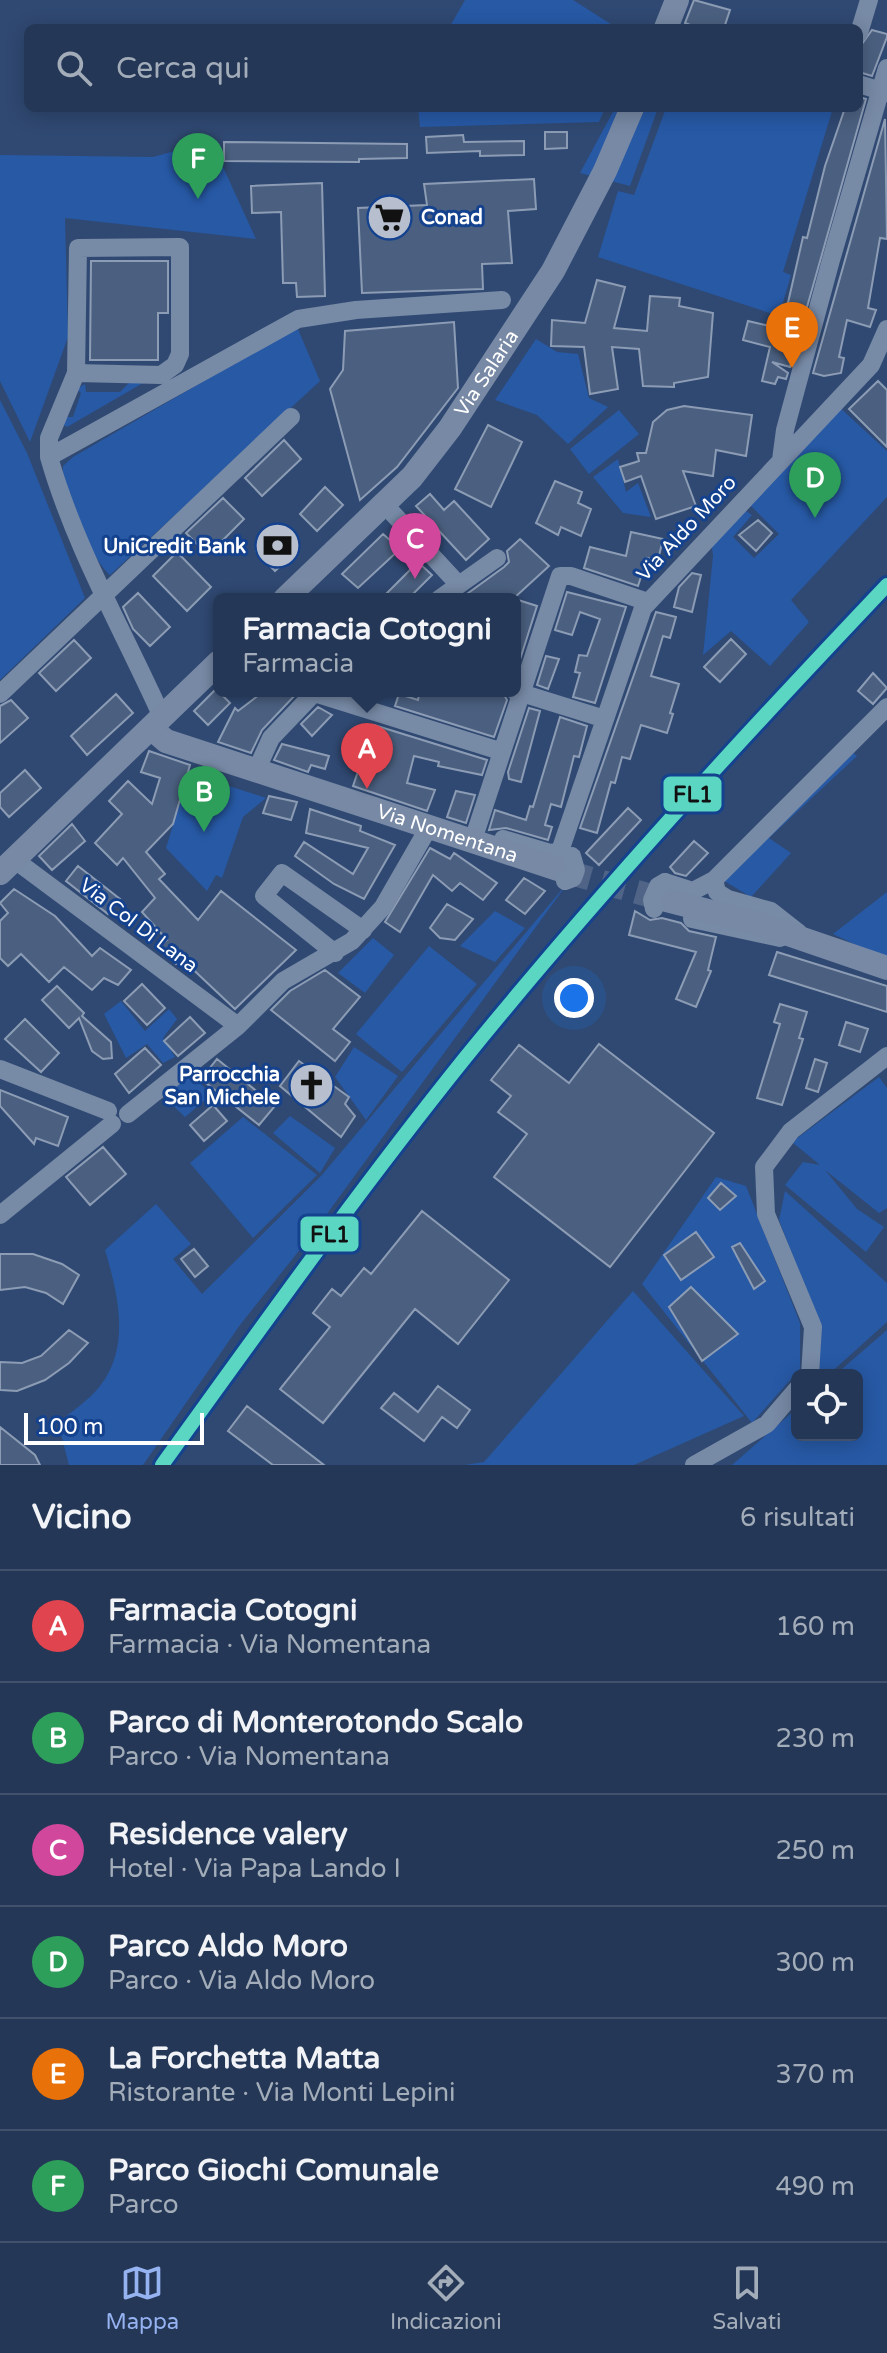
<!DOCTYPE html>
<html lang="it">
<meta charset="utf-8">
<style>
:root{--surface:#243756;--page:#304260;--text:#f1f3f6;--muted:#a3acb9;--line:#41516c;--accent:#95b2f1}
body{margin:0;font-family:"Varela Round",sans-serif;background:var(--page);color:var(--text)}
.controls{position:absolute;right:24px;bottom:24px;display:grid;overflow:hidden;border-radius:12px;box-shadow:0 4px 20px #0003}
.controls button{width:72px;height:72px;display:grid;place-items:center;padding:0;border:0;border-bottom:2px solid var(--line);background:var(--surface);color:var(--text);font:40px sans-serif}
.scale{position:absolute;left:24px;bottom:20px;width:180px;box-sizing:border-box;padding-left:8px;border:4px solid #fff;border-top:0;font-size:22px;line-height:28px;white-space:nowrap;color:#fff;-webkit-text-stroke:6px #14428e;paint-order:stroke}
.you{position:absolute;left:574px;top:998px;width:28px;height:28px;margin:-20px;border:6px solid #fff;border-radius:50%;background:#1a73e8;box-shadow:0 0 0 12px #1a73e833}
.badge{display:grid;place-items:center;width:52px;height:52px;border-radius:50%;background:var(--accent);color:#fff;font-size:26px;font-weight:700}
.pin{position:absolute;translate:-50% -66px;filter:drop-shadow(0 2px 4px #0008)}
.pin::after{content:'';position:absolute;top:42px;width:28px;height:24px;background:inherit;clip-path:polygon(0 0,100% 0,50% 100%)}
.popup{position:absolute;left:213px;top:593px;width:308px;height:104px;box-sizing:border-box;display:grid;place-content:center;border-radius:12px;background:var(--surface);filter:drop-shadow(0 2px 6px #0005);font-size:26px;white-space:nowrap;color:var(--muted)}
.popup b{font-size:30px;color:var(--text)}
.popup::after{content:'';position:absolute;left:50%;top:100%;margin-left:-16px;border:16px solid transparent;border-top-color:var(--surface)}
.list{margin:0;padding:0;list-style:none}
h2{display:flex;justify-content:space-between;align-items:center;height:104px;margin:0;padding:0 32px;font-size:34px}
h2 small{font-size:26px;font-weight:400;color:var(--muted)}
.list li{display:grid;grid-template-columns:52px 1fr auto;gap:24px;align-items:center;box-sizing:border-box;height:112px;padding:0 32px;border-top:2px solid var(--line)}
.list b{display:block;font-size:30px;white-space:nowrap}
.list p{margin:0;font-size:26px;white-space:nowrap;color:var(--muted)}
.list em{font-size:26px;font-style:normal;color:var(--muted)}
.icon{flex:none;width:44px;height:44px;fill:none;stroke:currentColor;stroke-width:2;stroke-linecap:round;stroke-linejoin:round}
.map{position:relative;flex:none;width:887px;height:1465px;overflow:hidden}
.search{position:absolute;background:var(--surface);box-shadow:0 4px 20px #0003;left:24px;right:24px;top:24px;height:88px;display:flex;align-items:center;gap:20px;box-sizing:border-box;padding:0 28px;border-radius:12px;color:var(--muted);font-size:30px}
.sheet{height:776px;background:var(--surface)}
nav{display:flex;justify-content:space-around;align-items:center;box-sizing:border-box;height:112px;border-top:2px solid var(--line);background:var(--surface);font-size:22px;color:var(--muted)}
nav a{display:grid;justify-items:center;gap:4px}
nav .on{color:var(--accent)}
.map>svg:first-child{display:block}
.green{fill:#2759a5}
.building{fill:#4b6080;stroke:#8c9cb4;stroke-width:2}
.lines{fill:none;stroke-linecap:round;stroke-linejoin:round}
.major-tunnel{stroke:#4f6487;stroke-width:24;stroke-dasharray:24 12;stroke-linecap:butt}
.minor{stroke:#778aa6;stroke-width:18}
.major{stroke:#7789a5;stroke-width:24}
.minor-bridge{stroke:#778aa6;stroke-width:18}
.rail-1-casing{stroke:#14428e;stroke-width:20}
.rail-1{stroke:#5ad6c2;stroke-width:14}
.labels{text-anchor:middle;stroke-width:6;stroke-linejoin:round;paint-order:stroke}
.poi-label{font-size:20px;font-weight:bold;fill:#fff;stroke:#14428e;text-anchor:end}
.street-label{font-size:20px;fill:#fff;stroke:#14428e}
.line-badge{stroke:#14428e;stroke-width:3}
.pale-badge-label{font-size:22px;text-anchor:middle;font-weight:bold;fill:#111}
</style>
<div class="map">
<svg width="887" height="1465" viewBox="0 0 887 1465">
<rect width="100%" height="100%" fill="#304972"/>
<path class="green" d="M465 0H573L617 28H449Z
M418 108H605L599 122 420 127Z
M615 108H658L630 186 580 173Z
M666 108H833L783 272 791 275 779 316 598 257 618 191 634 195Z
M211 141 256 239 65 218 68 337 30 442 0 381V155L153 157Z
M297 327 320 381 110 575C91 558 61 491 63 466L73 457Z
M536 339 557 352 578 354 589 398 608 407 568 444 537 415 495 400Z
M129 383H143L67 427 59 423 64 417H73L81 393 77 389 85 384 86 392H120Z
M0 400 27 453 85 598 0 680Z
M838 406 887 451V497L791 600 809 622 770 666 731 631 703 655 713 556 711 539 740 507 752 515 733 537 754 558 779 534 748 503Z
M619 410 639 434 589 474 570 449Z
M618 459 626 492 638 483 651 517 623 513 593 477Z
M850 750 857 756 769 838 791 853 751 897 721 879Z
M189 773 266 798 243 817 222 878 216 875 207 891 166 848Z
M570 880 313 1233 240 1325 143 1465H69L58 1423C71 1412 89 1400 100 1386 131 1347 118 1294 105 1250L156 1204 191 1244 173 1259 202 1294 321 1176Z
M887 892V960L833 934Z
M495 911 525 928 495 962 460 946Z
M373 938 394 955 365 993 338 973Z
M429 946 477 984 402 1072 356 1034Z
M121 1001 145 1031 169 1009 177 1019 163 1038 175 1057 163 1063 147 1044 126 1058 104 1014Z
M354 1047 398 1076 366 1120 335 1077Z
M188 1073 212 1094 185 1117 162 1095Z
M879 1077 887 1088V1208L879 1213 825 1170 857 1209 884 1227 866 1252 785 1185 803 1162 820 1165 792 1142Z
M290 1116 335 1148 320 1173 273 1133Z
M243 1117 317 1175 253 1238 190 1163Z
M716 1177 746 1186 800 1323V1369L752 1423 642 1284Z
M785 1191 887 1283V1322L828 1375 819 1372 821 1331 779 1220Z
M633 1291 744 1416 634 1465H465L484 1462Z
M887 1330V1465H732L797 1408V1435H857V1375H835Z"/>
<path class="building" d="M694 0 730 10 724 28H698L685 23Z
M872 30 887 34V37L872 76 859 72V58L862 44Z
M859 97 866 99 790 367 772 362 788 373 786 379 778 377 775 384 762 381 770 347 743 340 748 321 782 329 803 237 807 238 825 166 845 108H859Z
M885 119 887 239 880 238 868 308 876 310 870 327 847 320 839 357 844 358 841 373 824 376 813 373Z
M545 132H567V148L545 149Z
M463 135 464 142 524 141V155L480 156V151L427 153 426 137Z
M224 142 407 144V158L359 159V162L224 161Z
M534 179 536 209 508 211 512 263 482 264 483 289 362 293 358 208 427 205 424 184Z
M322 183 325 296 297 297 296 283H283L281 212 252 213 251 186Z
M91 261H168V313H158V360H90Z
M597 280 625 287 614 328 647 331 650 296 680 298 679 306 713 313 708 377 674 383V387L643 386 639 349 612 347 618 389 590 394 584 347 551 346 552 320 585 323Z
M454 322 458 388 397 467 360 500 330 389 343 370 345 331Z
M878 381 887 390V447L849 409Z
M684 406 752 415 746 456 716 450 713 476 683 471 696 506 656 519 641 476 625 482 620 467 639 461 637 453H646L653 422 667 410Z
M488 425 522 442 491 507 455 489Z
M284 440 301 459 262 496 245 478Z
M555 481 582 492 578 503 591 509 581 536 561 527 558 535 536 523Z
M325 487 343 505 317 531 300 514Z
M430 494 444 510 454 501 489 539 466 560 416 506Z
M223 498 244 519 208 555 186 533Z
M758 520 772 533 756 551 739 535Z
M282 526 297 542 284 556 287 560 275 571 256 551Z
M631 532 663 539 658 560 647 558 638 586 584 568 590 547 626 556Z
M383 534 400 549 358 588 342 574Z
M520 539 549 566 513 599H460L504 567 509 562 507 551Z
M177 552 211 587 187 611 153 576Z
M418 562 432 575 408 599H381Z
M692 573 701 575 692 612 674 607 679 587Z
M567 592 626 607 595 703 573 697 580 673 575 672 579 655 587 656 600 619 580 612 572 635 555 630Z
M138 593 170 627 150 646 133 629 123 607Z
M515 599 537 606 517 669H515Z
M656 612 676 617 670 638 663 636 651 676 679 684 670 713 673 714 667 733 641 725 630 759 622 757 615 783 611 782 597 833 580 828Z
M731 639 746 654 720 682 704 667Z
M74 640 91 658 56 691 39 673Z
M546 656 559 659 548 689 537 685Z
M873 673 887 688 873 704 858 691Z
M216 689 230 703 208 725 194 711Z
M264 691H299L262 730 251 753 218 742 235 708 238 711Z
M420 691 503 693 507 700 494 737 395 706 399 694 418 700Z
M116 694 133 713 87 755 71 736Z
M11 700 28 718 0 743V706Z
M318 707 332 715 312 736 301 724Z
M529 708 540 711 521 782 509 779 508 772Z
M560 717 587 726 579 757 574 756 561 807 551 804 545 825 552 827 548 840 506 828 489 830 495 810 526 820 530 806 533 807Z
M374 725 487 760 482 775 438 766 439 762 414 756 407 783 435 790 427 811 353 786Z
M282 744 329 756 325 769 311 765 308 772 274 760Z
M149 751 190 765 173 824 146 852 165 874 159 879 198 920 221 891 296 950 235 1009 182 959 176 964 159 947 167 940 142 912 155 898 123 858 117 865 95 843 122 814 109 801 128 781 152 804 160 778 141 772Z
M25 770 41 788 9 817 0 807V793Z
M456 791 475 795 466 823 447 817Z
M269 796 297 802 291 820 263 813Z
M628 808 641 820 599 865 586 853Z
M310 809 361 826 360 831 395 845 364 899 334 884 295 856 304 842 353 874 368 848 306 833Z
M72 824 85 841 52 870 39 856Z
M694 841 708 853 686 876 675 873 670 867Z
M430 848 450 859 454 853 497 883 483 900 460 883 452 891 433 875 400 932 385 922Z
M78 866 120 899 108 914 66 881Z
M524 878 545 891 525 914 506 900Z
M14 889 55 916 92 956 100 948 131 970 118 985 104 978 92 990 64 967 49 982 21 954 8 966 0 958V921L8 913 0 903Z
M447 904 473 919 455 940 440 938 430 928Z
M635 911 650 920 662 918 681 923 689 931 716 937 708 970 711 971 696 1007 676 999 696 952 629 935Z
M777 952 887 986V1012L769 975Z
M325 970 360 997 333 1029 350 1042 335 1061 271 1010 290 991Z
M142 984 165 1008 147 1025 124 1001Z
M57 986 84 1013 82 1016 111 1042 112 1058 103 1059 92 1051 79 1018 69 1028 42 1000Z
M780 1004 807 1012 799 1038 803 1039 782 1105 757 1098 780 1024 774 1022Z
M190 1017 205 1033 178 1056 164 1041Z
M25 1019 59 1053 41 1072 5 1039Z
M846 1022 868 1029 860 1052 839 1045Z
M599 1044 714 1133 610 1267 494 1177 527 1134 498 1112 511 1096 491 1080 519 1045 569 1083Z
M145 1048 161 1065 129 1093 115 1074Z
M217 1059 275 1106 259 1125 201 1079Z
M815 1059 827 1063 818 1092 806 1088Z
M299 1061 349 1097 345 1104 355 1116 341 1137 280 1086Z
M0 1090 68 1117 58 1146 36 1138 34 1144 0 1106Z
M213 1105 227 1121 204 1141 190 1125Z
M103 1147 126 1174 90 1205 66 1177Z
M721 1183 736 1196 720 1210 708 1198Z
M422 1211 509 1280 458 1344 415 1309 323 1423 280 1389 330 1327 313 1313 332 1289 341 1296 364 1268 371 1274Z
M696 1232 714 1257 681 1280 664 1255Z
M740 1243 765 1281 754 1289 732 1247Z
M194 1249 208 1266 195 1277 181 1259Z
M0 1254H33L62 1264 79 1275 63 1304 46 1293 25 1287 0 1290Z
M691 1287 738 1334 702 1361 669 1307Z
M69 1330 88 1343 69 1363 45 1380 17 1391 0 1390V1362L22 1363 41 1356Z
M438 1386 470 1410 457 1428 442 1417 424 1441 381 1408 394 1393 418 1412Z
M247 1406 324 1465H273L228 1431Z
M0 1427 35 1455 40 1465H0Z"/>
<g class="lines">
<path class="major-tunnel" d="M567 872 662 899"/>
<path class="minor" d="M859 33 869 0
M859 84 887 93
M49 457V438L76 373 161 375 175 365 180 354V247L78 248 76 373
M781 460 785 430 831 260 887 68
M384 504 459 585
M439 599 497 558
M515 691 605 719
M314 693 500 751
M0 694 291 417
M162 717C124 632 75 548 49 457L298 319 356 310 502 300
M256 771 271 738 316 691
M476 831 560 576H571L648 602
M503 839 550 853 560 851 643 608 871 365 887 329
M15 860 238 1026
M714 880 717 892 728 899 771 911 799 933
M665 882 693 891 714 880 887 707
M692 919 780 938
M335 953 264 896 282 873 363 930
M0 1069 108 1111
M128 1114 238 1026 283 981 352 941 383 907 429 827
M0 1215 112 1124
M810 1375 813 1327 766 1214 764 1167 791 1131 887 1056
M694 1465 767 1424 797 1389"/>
<g class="major">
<path d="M666 28 677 0"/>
<path id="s1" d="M285 599 412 477 450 428 553 271 605 171 632 108"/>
<path id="s2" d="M151 728 166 741 567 872"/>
<path d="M0 873 219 662"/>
<path d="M662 899 759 924 887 968"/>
</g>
<path class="minor-bridge" d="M565 881 573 878 576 870 572 856
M654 909 652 900 658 886 665 882"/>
<defs>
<path id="rail-1" d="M162 1465C261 1328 359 1190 465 1058 598 894 742 738 887 585"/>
</defs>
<use href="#rail-1" class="rail-1-casing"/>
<use href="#rail-1" class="rail-1"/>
</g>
<defs>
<symbol id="supermarket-disc" viewBox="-11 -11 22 22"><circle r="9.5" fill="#b7bfce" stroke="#14428e"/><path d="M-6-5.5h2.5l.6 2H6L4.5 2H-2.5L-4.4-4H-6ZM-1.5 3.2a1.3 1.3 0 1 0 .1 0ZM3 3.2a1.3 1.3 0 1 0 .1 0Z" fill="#111"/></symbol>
<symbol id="bank-disc" viewBox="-11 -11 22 22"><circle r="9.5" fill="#b7bfce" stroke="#14428e"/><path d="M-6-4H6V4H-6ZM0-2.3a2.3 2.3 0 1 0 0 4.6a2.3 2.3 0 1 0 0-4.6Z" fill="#111"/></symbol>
<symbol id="church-disc" viewBox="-11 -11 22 22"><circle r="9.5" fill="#b7bfce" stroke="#14428e"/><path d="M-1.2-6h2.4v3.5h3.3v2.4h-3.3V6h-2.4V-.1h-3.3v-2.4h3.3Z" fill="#111"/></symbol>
</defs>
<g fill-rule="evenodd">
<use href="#supermarket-disc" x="364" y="192" width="51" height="51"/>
<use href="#bank-disc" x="252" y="520" width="51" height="51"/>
<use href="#church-disc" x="286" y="1060" width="51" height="51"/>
</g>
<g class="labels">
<g class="poi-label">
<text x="421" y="224" text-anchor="start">Conad</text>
<text x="246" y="553">UniCredit Bank</text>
<text x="280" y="1081">Parrocchia<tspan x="280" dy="23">San Michele</tspan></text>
</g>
<g class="street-label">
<text dy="7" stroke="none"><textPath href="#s1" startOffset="304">Via Salaria</textPath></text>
<text transform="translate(686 528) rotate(-47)" y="7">Via Aldo Moro</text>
<text dy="7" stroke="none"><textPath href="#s2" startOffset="316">Via Nomentana</textPath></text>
<text transform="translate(139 925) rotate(37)" y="7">Via Col Di Lana</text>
</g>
</g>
<g class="line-badge">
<rect x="662" y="775" width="61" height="38" rx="8" fill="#5ad6c2"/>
<rect x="299" y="1215" width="61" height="38" rx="8" fill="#5ad6c2"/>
</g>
<g class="pale-badge-label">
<text x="693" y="802">FL1</text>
<text x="330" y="1242">FL1</text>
</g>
</svg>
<div class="controls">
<button><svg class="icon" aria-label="locate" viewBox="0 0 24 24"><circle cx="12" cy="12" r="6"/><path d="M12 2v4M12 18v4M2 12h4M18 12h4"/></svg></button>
</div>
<div class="scale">100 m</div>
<div class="you"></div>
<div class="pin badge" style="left:367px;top:789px;background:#e0444e">A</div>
<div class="popup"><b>Farmacia Cotogni</b>Farmacia</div>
<div class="pin badge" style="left:204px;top:832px;background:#2e9e5b">B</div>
<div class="pin badge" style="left:415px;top:579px;background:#d1479c">C</div>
<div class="pin badge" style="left:815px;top:518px;background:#2e9e5b">D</div>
<div class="pin badge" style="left:792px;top:368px;background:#e8710a">E</div>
<div class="pin badge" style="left:198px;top:199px;background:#2e9e5b">F</div>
<div class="search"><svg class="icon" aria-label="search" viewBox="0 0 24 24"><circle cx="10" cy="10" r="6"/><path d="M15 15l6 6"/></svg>Cerca qui</div>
</div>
<section class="sheet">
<h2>Vicino<small>6 risultati</small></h2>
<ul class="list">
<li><span class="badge" style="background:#e0444e">A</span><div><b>Farmacia Cotogni</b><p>Farmacia · Via Nomentana</p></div><em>160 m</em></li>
<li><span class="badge" style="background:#2e9e5b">B</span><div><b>Parco di Monterotondo Scalo</b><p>Parco · Via Nomentana</p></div><em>230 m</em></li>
<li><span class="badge" style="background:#d1479c">C</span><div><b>Residence valery</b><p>Hotel · Via Papa Lando I</p></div><em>250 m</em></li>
<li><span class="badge" style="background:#2e9e5b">D</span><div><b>Parco Aldo Moro</b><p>Parco · Via Aldo Moro</p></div><em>300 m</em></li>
<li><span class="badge" style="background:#e8710a">E</span><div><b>La Forchetta Matta</b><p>Ristorante · Via Monti Lepini</p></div><em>370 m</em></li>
<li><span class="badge" style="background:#2e9e5b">F</span><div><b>Parco Giochi Comunale</b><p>Parco</p></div><em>490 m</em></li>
</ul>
</section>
<nav>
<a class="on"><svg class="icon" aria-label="map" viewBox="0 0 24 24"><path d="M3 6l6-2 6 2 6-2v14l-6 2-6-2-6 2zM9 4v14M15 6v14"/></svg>Mappa</a>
<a><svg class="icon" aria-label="directions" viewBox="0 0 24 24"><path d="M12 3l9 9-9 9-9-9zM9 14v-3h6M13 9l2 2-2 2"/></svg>Indicazioni</a>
<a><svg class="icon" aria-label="saved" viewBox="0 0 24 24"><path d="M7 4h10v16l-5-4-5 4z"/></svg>Salvati</a>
</nav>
